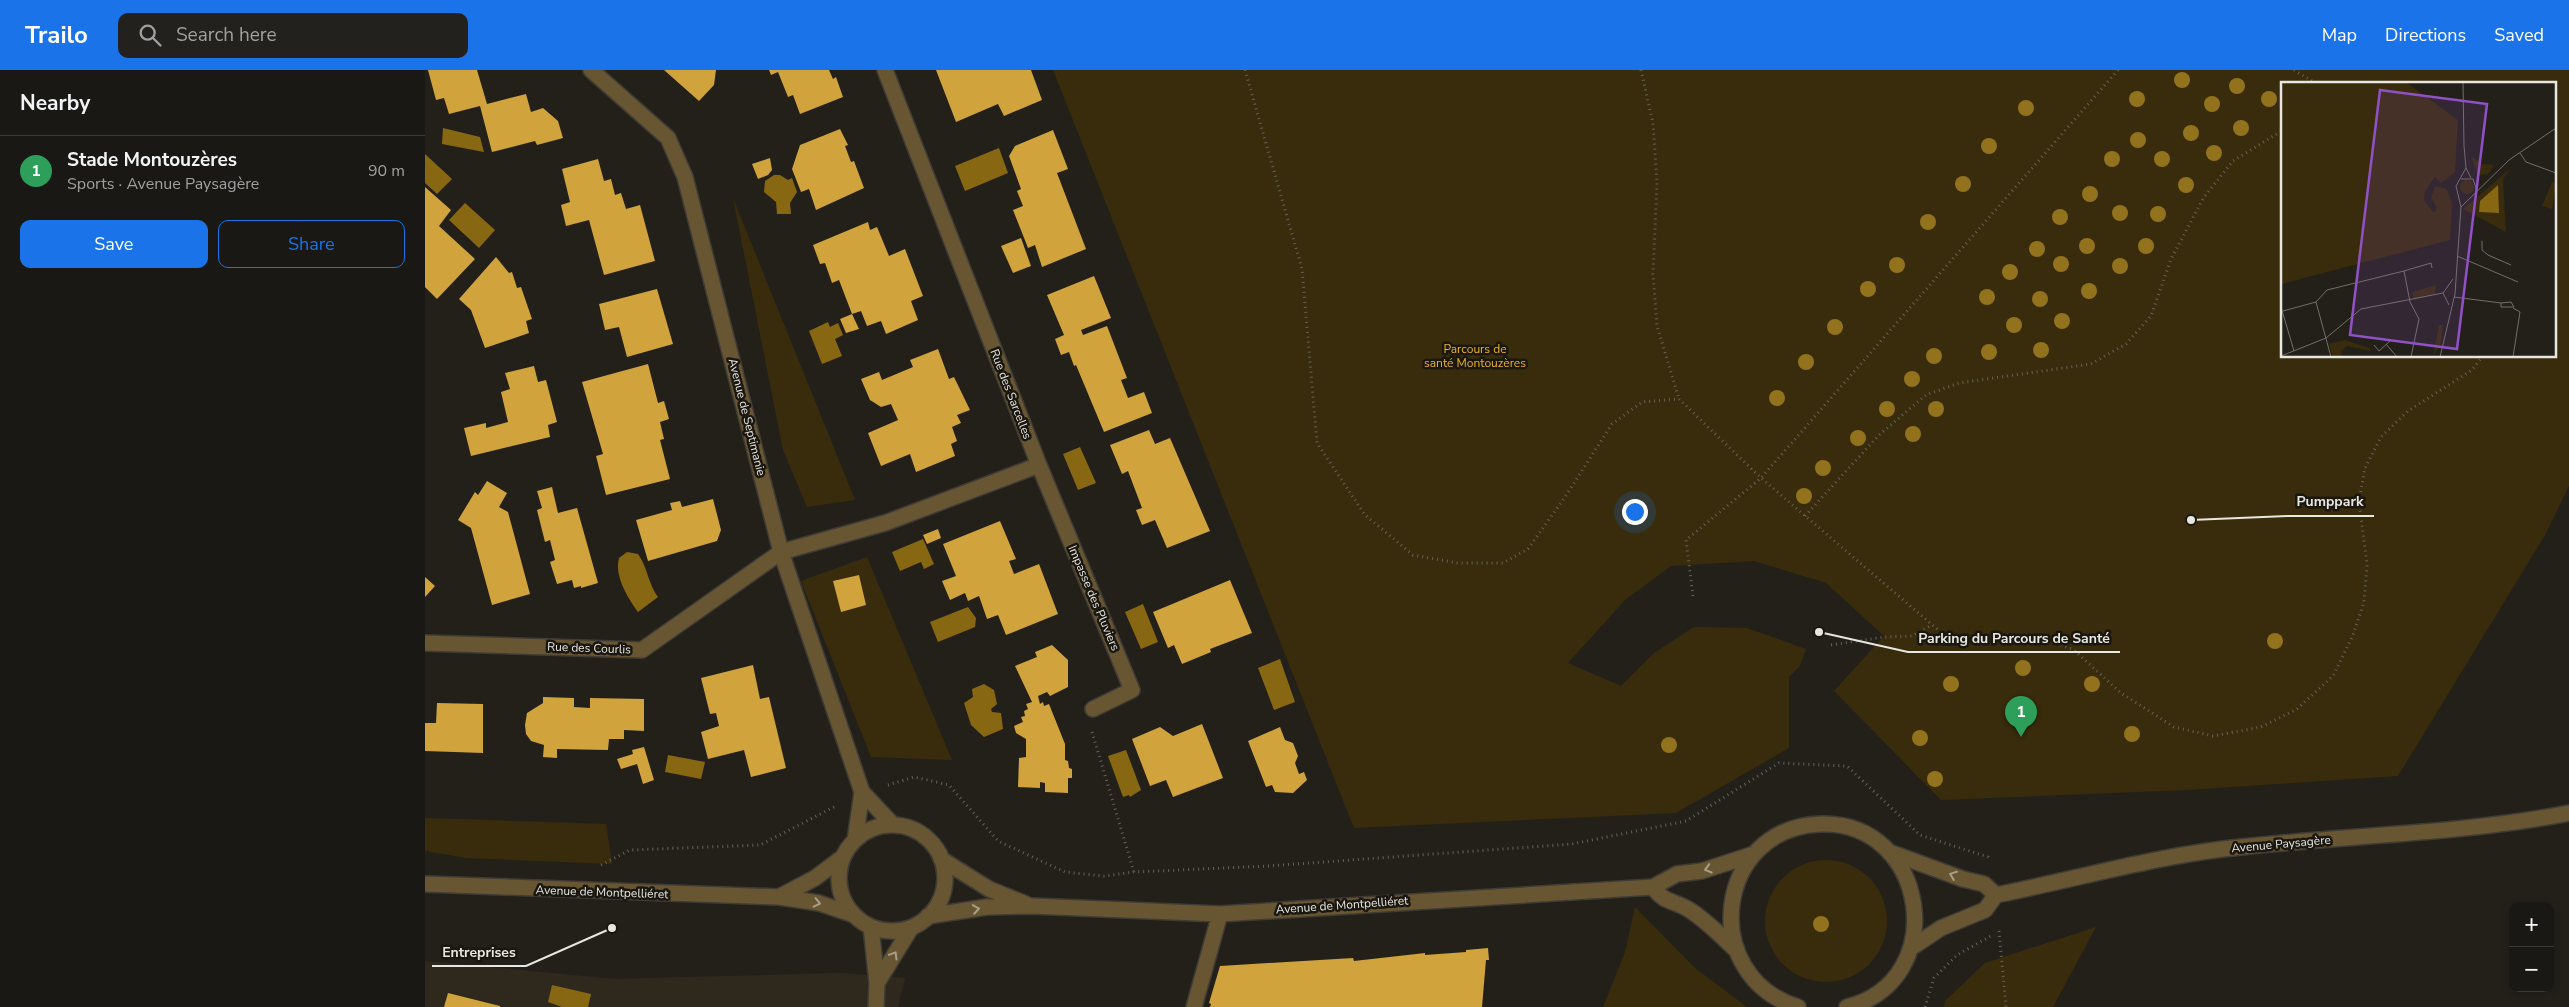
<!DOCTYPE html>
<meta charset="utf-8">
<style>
:root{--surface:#1a1814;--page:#23211d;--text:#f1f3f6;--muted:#9fa0a0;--line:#383734;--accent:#1a73e8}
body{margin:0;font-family:"Nunito Sans",sans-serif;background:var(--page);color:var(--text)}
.controls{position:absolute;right:15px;bottom:15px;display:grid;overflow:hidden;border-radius:10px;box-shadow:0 2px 8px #0003}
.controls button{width:45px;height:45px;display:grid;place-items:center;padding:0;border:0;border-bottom:1px solid var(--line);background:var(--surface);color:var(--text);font:25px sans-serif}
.you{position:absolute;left:1209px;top:441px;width:18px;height:18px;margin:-12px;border:4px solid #fff;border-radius:50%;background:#1a73e8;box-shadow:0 0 0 8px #1a73e833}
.badge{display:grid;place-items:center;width:32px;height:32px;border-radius:50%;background:var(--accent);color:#fff;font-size:16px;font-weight:700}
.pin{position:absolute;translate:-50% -41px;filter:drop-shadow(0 1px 2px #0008)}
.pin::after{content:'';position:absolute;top:26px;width:18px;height:15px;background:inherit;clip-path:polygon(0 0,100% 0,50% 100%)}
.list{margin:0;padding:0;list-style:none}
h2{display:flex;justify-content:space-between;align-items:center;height:65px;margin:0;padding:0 20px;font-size:21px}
h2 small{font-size:16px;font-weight:400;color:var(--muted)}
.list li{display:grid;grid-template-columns:32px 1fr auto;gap:15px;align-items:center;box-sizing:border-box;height:70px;padding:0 20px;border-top:1px solid var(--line)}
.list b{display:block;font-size:19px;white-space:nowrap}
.list p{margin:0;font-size:16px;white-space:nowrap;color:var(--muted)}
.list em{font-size:16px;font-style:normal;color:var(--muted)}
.actions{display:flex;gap:10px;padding:15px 20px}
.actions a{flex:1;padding:11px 0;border:1px solid var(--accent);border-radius:10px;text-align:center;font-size:18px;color:var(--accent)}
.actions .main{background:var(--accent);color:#fff}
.icon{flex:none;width:28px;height:28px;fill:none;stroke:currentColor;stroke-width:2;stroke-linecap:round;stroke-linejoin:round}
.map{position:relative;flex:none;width:2144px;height:937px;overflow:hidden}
header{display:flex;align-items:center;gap:30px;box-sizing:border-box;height:70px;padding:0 25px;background:var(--accent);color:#fff}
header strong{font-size:24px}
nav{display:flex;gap:28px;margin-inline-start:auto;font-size:18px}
.search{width:350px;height:45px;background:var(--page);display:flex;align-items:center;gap:12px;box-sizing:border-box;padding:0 18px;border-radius:10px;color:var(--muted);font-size:19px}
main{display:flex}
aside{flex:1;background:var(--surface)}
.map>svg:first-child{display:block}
.built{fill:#2f291d}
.green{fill:#392c0c;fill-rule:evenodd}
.water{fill:#886713}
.building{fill:#d0a33c}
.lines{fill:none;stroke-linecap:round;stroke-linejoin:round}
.minor-casing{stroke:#3f3c36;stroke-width:18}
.path{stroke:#64615b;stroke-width:3;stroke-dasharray:1 4;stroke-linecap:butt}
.minor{stroke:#685632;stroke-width:15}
.tree{fill:#93721d}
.oneway{stroke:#a89e8a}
.labels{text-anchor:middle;stroke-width:5;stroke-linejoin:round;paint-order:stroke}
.park-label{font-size:12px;fill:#eeb520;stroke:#1a1710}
.street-label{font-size:12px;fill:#e8e6e1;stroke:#1a1710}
.inset-road{fill:none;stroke:#726f6a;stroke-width:1}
.view{fill:#9151c6;fill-opacity:0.15;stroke:#9151c6;stroke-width:2.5}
.inset-edge{fill:none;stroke:#e8e6e1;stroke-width:2.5}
.leader{fill:none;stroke:#e8e6e1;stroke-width:2}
.callout-dot{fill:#e8e6e1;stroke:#1a1710;stroke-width:2}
.callout-label{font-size:14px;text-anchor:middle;font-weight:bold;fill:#e8e6e1;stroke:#1a1710;stroke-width:5;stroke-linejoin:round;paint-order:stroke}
</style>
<header>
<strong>Trailo</strong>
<div class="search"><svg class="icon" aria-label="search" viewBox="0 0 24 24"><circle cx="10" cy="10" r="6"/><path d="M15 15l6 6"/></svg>Search here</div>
<nav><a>Map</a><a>Directions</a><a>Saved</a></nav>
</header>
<main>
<aside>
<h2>Nearby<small></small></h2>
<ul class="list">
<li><span class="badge" style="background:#2e9e5b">1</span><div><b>Stade Montouzères</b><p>Sports · Avenue Paysagère</p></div><em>90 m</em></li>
</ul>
<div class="actions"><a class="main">Save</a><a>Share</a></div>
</aside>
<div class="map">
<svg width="2144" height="937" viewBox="0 0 2144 937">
<rect width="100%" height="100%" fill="#23201a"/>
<path class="built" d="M0 891 190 909 415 903 480 908 473 937H0Z"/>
<path class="green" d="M628 0H2144V416L2120 465 1973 706 1763 720 1516 730 1409 621 1459 566 1401 513 1329 491 1246 496 1200 530 1143 593 1196 616 1229 583 1269 557 1322 558 1381 579 1375 596 1364 607V678L1251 743 929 758ZM1858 14H2130V286H1858Z
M308 128 430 430 382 437 358 380Z
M442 487 527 690 446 687 376 511Z
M0 748 181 754 187 794 41 788 0 781Z
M1340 851a61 61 0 1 1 122 0a61 61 0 1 1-122 0Z
M1210 837 1270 898 1322 937H1178L1200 882Z
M1671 857 1628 937H1519L1520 931 1560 893Z"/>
<path class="water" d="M18 58 55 67 59 82 17 74Z
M574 78 583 103 540 121 530 96Z
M0 84 27 109 12 124 0 113Z
M349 105H355L363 110 367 108 372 122 365 133 366 144H352L351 132 339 122 340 111Z
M40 133 70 160 54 178 24 150Z
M403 252 405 257 413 253 418 265 410 269 417 286 397 294 384 261Z
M655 377 671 413 653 420 638 384Z
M498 469 509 494 499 499 496 492 475 501 467 482Z
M202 482 213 484C223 498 223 514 233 527L213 542C203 528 189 506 194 488Z
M718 534 733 572 716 579 700 542Z
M543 537 551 548 550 557 513 572 505 552Z
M855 589 870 632 849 640 833 598Z
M559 614 569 620 572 634 566 639 567 642 576 643 578 659 559 667 546 655 539 633 548 627 547 619Z
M701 680 716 720 705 727 704 725 698 727 683 686Z
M243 685 280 692 276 709 240 702Z
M127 915 166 924 163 937H137L123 932Z"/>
<path class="building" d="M3 0H52L62 34 101 24 106 42 118 38 133 51 138 68 112 75 110 71 67 82 55 36 24 44 19 28 11 30Z
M239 0H291L289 15 274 31Z
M344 0H404L408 9 411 7 418 27 375 44 368 25 363 27 353 2 346 5Z
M511 0H606L617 30 579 46 573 34 531 52Z
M415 59 423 75 420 76 426 92 429 91 439 118 391 140 384 119 376 122 367 99 375 75Z
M628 60 643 99 632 103 661 179 617 197 610 175 603 178 588 140 598 136 592 121 596 119 584 86 590 76Z
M345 88 347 100 343 105 333 109 327 94Z
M173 89 179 111 186 109 190 125 196 123 201 139 215 135 230 191 179 205 164 150 141 156 136 135 145 132 137 99Z
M0 117 26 140 14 156 50 189 12 229 0 217Z
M443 152 445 160 452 157 464 186 480 179 498 226 486 231 493 250 461 264 456 251 442 256 436 241 427 244 414 210 407 213 400 193 395 194 388 175Z
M596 168 606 196 588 203 576 176Z
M71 187 84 203 87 202 92 218 96 217 107 249 101 251 104 263 60 278 46 240 34 229Z
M669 206 686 248 656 260 658 265 682 256 702 308 696 310 703 328 719 322 727 343 679 362 651 295 649 296 644 282 636 285 630 269 639 265 622 225Z
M232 219 248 274 202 287 194 257 180 260 174 234Z
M427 244 434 259 421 263 415 249Z
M513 279 524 309 529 307 545 340 532 345 536 353 527 357 532 371 526 374 530 386 491 402 485 384 456 396 443 363 473 350 466 334 456 337 445 330 436 309 454 302 457 310 488 297 485 290Z
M223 294 233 333 239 331 244 349 235 352 239 369 235 370 245 409 181 425 171 386 178 384 157 312Z
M109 296 113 312 121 310 132 352 123 355 125 367 46 386 39 358 61 353V358L83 352 76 322 85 319 80 303Z
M724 360 730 374 745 368 785 461 742 478 730 450 717 455 711 440 717 438 703 401 697 404 685 375Z
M62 411 82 423 74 437 83 442 105 524 67 535 46 458 33 450 50 422 53 425Z
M127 417 133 443 152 438 173 513 156 518V516L149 518 147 510 132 514 125 492 130 490 125 470 120 472 112 440 117 438 112 421Z
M288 429 296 460 292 471 223 491 211 450 247 440 245 433 255 431 257 437Z
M575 451 591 489 584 491 589 504 614 494 633 544 581 565 573 545 562 549 554 526 543 531 540 523 525 530 517 511 531 506 518 474Z
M513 459 516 468 502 474 498 465Z
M434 505 441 535 416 542 408 511Z
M0 507 10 516 0 527Z
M805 510 827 563 785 579 786 582 757 594 749 575 743 578 728 542Z
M627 575 643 590V617L625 626 622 622 613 626 615 634 618 632 619 636 624 634 640 674V690L643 691 644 698 647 699V708H643V723L620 722V713L615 712V718L593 717 594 688 601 687V669L591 663 589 656 598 652 596 647 600 646 599 641 603 639 601 634 607 632 590 596 612 587 610 582Z
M328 595 335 629 344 627 361 698 326 707 319 680 283 689 276 662 294 656 291 643 285 644 276 608Z
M118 627 149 628V637L165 638V628L219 629V661L199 660V669H184L183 680 132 679V688L118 687 119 675 106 671 101 664 100 655 102 643 118 633Z
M12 633 58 634V683L0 681V653H11Z
M777 654 798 708 748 727 741 710 725 716 707 669 735 657 748 666Z
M855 657 860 670 868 673 873 686 870 693 874 704 879 702 882 710 868 723 850 722 847 715 841 717 823 671Z
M219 677 229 710 218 714 212 694 196 699 192 689 208 684 207 680Z
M1063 878 1064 890H1061L1057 937H785L786 934 784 933 795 896 928 888 929 891 1000 883V885L1041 882V880Z
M23 923 75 936V937H19Z"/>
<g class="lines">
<defs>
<path id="minor" d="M166 0 243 68 260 107 356 482 437 722 468 755
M614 395 707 620 668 639
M0 573 217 580 356 482 460 453 614 395 460 0
M414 808a53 53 0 1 1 106 0a53 53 0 1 1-106 0Z
M430 770 437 722
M1464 782 1538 809 1559 814 1571 825
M516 789 564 819 601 834
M0 814 354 827 394 833 429 845
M1228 817C1239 833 1248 830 1263 839 1281 850 1295 865 1310 879
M354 827 390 808 418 787
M503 846 562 837 607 836 795 844 1228 817 1252 804 1277 801 1329 784
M446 857 452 913 451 937
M1486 878 1516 858 1560 840 1571 825C1652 809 1733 785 1816 777 1925 765 2036 764 2144 743
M452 913 486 858
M769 937 795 844
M1373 937C1272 906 1290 757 1396 754 1503 751 1527 911 1422 937"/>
</defs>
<use href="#minor" class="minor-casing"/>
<path class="path" d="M820 0 877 199 892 373 940 445 988 485 1033 493H1078L1103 479 1140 427 1187 354 1217 332 1254 329 1336 408 1525 570 1582 565 1620 569 1649 580 1696 623 1749 657 1788 666 1836 657 1872 639 1908 606 1928 565 1939 532 1942 495 1934 431 1940 398 1956 367 1983 341 2047 300 2058 286
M1216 0 1228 53 1232 112 1228 204 1232 256 1254 329
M1869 0 1892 14
M1380 446 1454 365 1501 325 1534 313 1666 294 1701 274 1726 246 1746 189 1779 127 1808 91 1858 60
M1268 526 1261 470 1336 408 1693 0
M1406 575 1459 567 1487 566 1507 555
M667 662 709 802
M463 715 489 707 524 715 573 771 640 802 679 806 709 802 843 796 1147 774 1261 751 1354 693 1422 696 1495 765 1563 787 1564 791
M176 795 205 780 335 775 411 736
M1574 861 1581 937
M1500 937 1509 908 1532 885 1566 866"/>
<use href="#minor" class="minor"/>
</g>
<g class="tree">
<circle cx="1757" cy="10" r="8"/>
<circle cx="1812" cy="16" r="8"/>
<circle cx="1712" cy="29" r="8"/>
<circle cx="1844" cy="29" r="8"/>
<circle cx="1787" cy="34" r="8"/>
<circle cx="1601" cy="38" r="8"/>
<circle cx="1816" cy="58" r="8"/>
<circle cx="1766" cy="63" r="8"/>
<circle cx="1713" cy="70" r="8"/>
<circle cx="1564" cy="76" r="8"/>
<circle cx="1789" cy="83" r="8"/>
<circle cx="1687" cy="89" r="8"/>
<circle cx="1737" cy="89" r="8"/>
<circle cx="1538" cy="114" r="8"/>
<circle cx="1761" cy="115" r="8"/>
<circle cx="1665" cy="124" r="8"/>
<circle cx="1695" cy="143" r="8"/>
<circle cx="1733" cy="144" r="8"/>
<circle cx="1635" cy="147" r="8"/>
<circle cx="1503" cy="152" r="8"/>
<circle cx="1662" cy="176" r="8"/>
<circle cx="1721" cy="176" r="8"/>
<circle cx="1612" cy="179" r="8"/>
<circle cx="1636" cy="194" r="8"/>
<circle cx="1472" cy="195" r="8"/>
<circle cx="1695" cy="196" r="8"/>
<circle cx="1585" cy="202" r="8"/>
<circle cx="1443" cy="219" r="8"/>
<circle cx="1664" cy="221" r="8"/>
<circle cx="1562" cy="227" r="8"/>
<circle cx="1615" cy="229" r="8"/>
<circle cx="1637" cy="251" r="8"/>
<circle cx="1589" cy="255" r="8"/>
<circle cx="1410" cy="257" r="8"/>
<circle cx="1616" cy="280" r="8"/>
<circle cx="1564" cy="282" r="8"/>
<circle cx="1509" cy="286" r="8"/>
<circle cx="1381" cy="292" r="8"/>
<circle cx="1487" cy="309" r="8"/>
<circle cx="1352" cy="328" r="8"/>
<circle cx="1462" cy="339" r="8"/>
<circle cx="1511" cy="339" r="8"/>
<circle cx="1488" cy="364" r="8"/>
<circle cx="1433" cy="368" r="8"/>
<circle cx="1398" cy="398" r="8"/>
<circle cx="1379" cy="426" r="8"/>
<circle cx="1850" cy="571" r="8"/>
<circle cx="1598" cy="598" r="8"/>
<circle cx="1526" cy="614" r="8"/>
<circle cx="1667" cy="614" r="8"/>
<circle cx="1707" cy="664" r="8"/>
<circle cx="1495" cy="668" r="8"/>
<circle cx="1244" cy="675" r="8"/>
<circle cx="1510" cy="709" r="8"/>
<circle cx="1396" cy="854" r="8"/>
</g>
<defs><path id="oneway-chevron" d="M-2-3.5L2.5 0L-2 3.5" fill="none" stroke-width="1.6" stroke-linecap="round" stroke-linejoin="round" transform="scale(1.25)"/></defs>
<g class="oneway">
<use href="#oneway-chevron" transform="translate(1283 799) rotate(164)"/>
<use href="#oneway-chevron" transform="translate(1528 805) rotate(-159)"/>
<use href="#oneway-chevron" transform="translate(392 833) rotate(13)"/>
<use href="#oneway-chevron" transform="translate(551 839) rotate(-9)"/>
<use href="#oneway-chevron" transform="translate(469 885) rotate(-59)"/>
</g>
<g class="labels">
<g class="park-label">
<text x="1050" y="283">Parcours de<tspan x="1050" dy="14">santé Montouzères</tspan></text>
</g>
<g class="street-label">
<text transform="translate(586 324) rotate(69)" y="4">Rue des Sarcelles</text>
<text transform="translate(322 347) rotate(76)" y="4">Avenue de Septimanie</text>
<text transform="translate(669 528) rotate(67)" y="4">Impasse des Pluviers</text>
<text transform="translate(164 578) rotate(2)" y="4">Rue des Courlis</text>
<text transform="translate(1856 774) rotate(-5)" y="4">Avenue Paysagère</text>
<text transform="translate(177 822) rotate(2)" y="4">Avenue de Montpelliéret</text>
<text transform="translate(917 835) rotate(-4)" y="4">Avenue de Montpelliéret</text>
</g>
</g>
<g transform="translate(1856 12)">
<rect width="275" height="275" fill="#23201a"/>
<path d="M0 0H125L177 38 174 90 160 101 154 95 144 109 143 118 153 131 156 125 150 116 154 104 166 107 171 121 169 158 0 202ZM190 74 201 82 213 83 207 92 197 93ZM230 86 222 97 225 150 182 127ZM179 105a7 7 0 1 1 14 0a7 7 0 1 1-14 0ZM271 100 275 102 271 127 261 124ZM155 203 154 212 133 218 131 210ZM158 243H162L160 260 152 275ZM64 258 88 266 90 269 66 264 60 269 61 275H52L48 262Z" fill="#392c0c"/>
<path d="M217 103 218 131 198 130 199 119Z" fill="#886713"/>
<path class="inset-road" d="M182 0 183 64 185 86 190 96M239 71 245 80 275 91M180 97H192L196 109M180 125 228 78 275 46M201 159V168L207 173 230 183M176 174 237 200M123 189 150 181 151 186M173 215 220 221V225H233L230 220 220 221M168 223 162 211 172 197M0 225 13 269M2 229 35 220M105 262 116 275M93 263 98 269 109 259M0 274 45 256 80 227 162 211M50 275 35 220 46 208 123 189 129 220 138 237 130 275M159 275 174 212 180 125 175 104 185 86M232 275 239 230 232 226"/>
<path class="view" d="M99 8 206 22 176 267 69 253Z"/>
<rect width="275" height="275" class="inset-edge"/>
</g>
<path class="leader" d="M1766 450L1862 446H1949M1394 562L1483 582H1695M187 858L101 896H7"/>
<g class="callout-dot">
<circle cx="1766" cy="450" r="5"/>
<circle cx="1394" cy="562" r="5"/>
<circle cx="187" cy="858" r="5"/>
</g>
<g class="callout-label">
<text x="1905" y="436">Pumppark</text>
<text x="1589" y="573">Parking du Parcours de Santé</text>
<text x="54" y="887">Entreprises</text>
</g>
</svg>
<div class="controls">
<button>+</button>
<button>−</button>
</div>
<div class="you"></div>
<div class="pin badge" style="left:1596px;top:667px;background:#2e9e5b">1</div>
</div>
</main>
